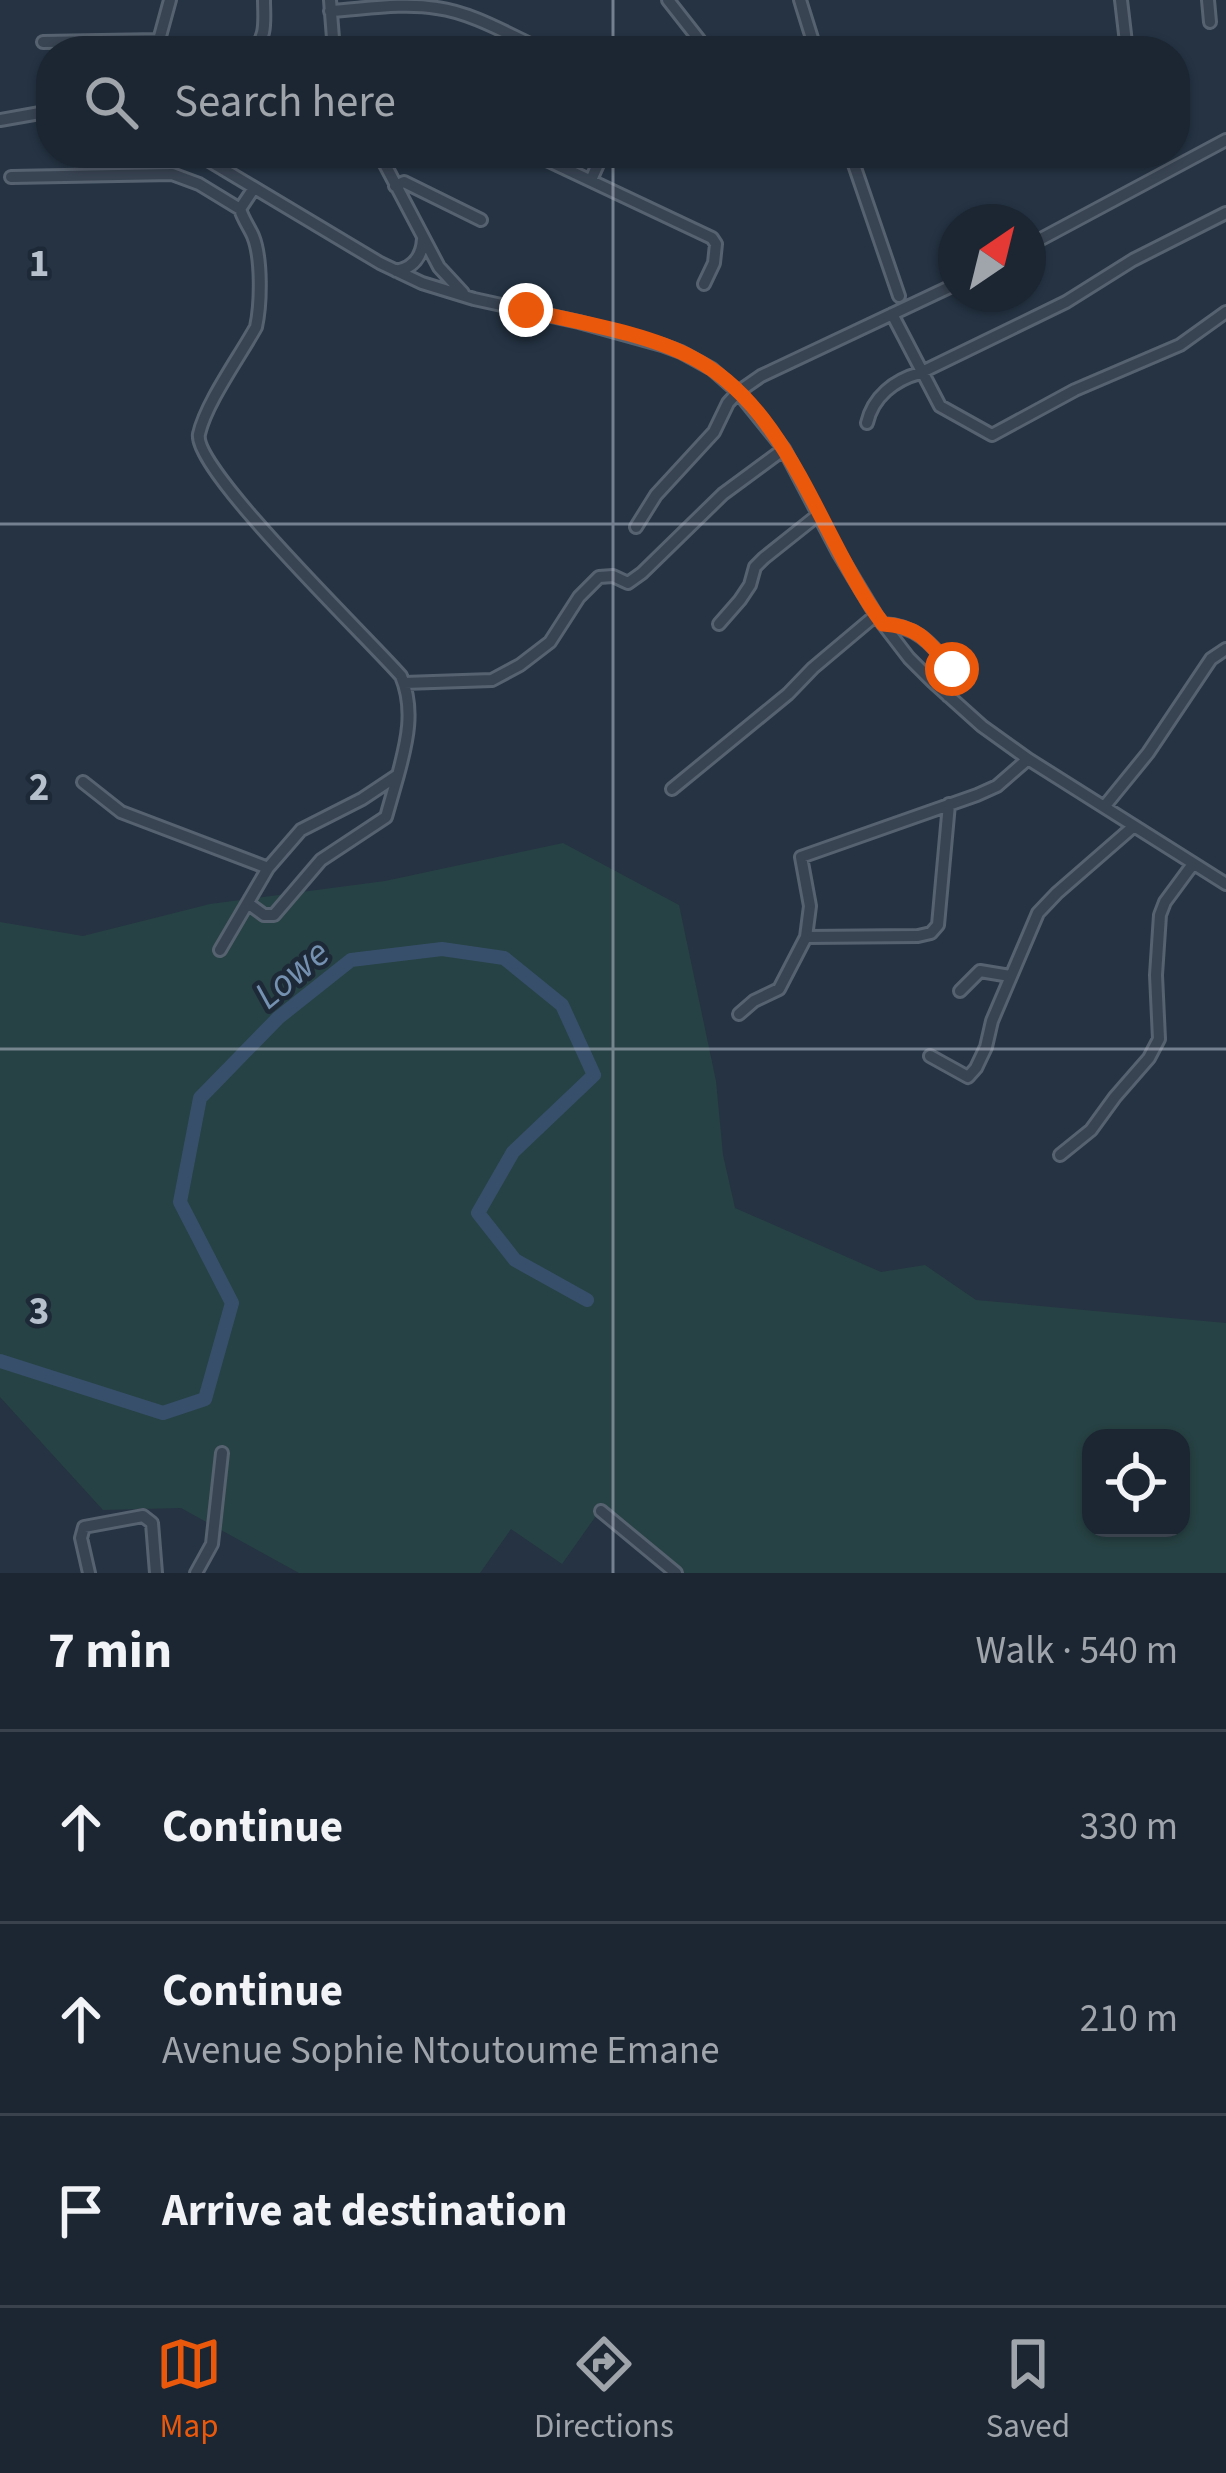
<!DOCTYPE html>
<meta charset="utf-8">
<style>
:root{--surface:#1c2632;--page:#29323e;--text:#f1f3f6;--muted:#a0a5ac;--line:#3a434d;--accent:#ea580c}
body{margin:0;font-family:"Source Sans 3",sans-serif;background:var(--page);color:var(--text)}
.controls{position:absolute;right:36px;bottom:36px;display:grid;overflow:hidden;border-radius:24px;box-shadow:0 3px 9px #0004}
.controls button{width:108px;height:108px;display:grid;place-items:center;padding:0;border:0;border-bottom:3px solid var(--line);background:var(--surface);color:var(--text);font:60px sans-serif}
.compass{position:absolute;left:938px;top:204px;width:108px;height:108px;border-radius:50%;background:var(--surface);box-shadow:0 3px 9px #0004;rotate:35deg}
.stop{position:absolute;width:36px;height:36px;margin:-27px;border:9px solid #ea580c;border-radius:50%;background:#fff}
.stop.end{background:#ea580c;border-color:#fff;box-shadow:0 3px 12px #0008}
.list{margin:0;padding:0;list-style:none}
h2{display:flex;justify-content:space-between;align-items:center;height:156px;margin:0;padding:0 48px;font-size:51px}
h2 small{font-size:39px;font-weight:400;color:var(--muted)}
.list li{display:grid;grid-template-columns:78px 1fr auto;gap:36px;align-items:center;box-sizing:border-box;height:192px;padding:0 48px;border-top:3px solid var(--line)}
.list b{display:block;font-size:45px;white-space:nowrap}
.list p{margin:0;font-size:39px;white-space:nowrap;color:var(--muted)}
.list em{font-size:39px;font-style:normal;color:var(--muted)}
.icon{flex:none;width:66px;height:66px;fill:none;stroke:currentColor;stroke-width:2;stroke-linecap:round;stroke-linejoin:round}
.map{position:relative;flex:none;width:1226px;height:1573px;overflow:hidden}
.search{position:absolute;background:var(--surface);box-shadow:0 3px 9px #0004;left:36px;right:36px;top:36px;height:132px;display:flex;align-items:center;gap:30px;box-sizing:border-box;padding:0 42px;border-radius:48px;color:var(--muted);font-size:45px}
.sheet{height:732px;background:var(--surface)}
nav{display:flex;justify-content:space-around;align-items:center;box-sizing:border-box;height:168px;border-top:3px solid var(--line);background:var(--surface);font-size:33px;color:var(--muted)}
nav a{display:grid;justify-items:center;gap:6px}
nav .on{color:var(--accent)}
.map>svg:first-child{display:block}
.green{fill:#274244;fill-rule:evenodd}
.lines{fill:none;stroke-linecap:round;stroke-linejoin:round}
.river{stroke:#384f6b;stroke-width:14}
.minor-casing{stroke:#576270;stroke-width:16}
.minor{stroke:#394453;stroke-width:10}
.route{stroke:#ea580c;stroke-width:15}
.grid{fill:none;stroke:#b6c0cd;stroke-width:3;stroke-opacity:0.55}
.labels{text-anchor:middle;stroke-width:9;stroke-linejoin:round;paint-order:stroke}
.water-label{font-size:39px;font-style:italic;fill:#7591b1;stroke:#1e2938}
.grid-label{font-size:39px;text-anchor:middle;font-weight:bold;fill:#b6c0cd;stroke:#1e2938;stroke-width:9;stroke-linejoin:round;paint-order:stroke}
</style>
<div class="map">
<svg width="1226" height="1573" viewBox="0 0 1226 1573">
<rect width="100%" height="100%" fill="#253343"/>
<path class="green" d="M563 843 679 905 716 1081 723 1155 735 1208 881 1272 925 1265 976 1300 1226 1323V1573H684L598 1513 562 1564 511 1529 480 1573H299L181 1508 103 1510 0 1397V922L83 936 210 904 385 881ZM1091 1438H1181V1528H1091Z"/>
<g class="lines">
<path class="river" d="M0 1361 163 1413 205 1399 232 1303 180 1202 200 1098 278 1018 351 960 442 949 504 958 562 1005 594 1075 513 1152 478 1213 515 1260 587 1300"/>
<defs>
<path id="minor" d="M330 0 334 51
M668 0 708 51
M800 0 816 51
M1121 0 1127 51
M1208 0 1210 22
M330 11C364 9 403 2 437 8 474 13 511 36 545 51
M43 42 159 40
M156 51 170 0
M250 51C268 40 264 19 264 0
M0 120 51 111
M196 153 380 263 422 283 474 299 579 322 662 345 681 352 712 369 738 392 784 449 838 552 876 615 909 658 933 682 982 726 1028 759 1226 884
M379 153 439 267 463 293
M532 153 712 238 716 244 714 263 704 284
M850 153 899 296
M11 177 172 174 199 184 240 209
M591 180 603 153
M395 186 404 182 481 220
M1028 246 1226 140
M396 271C413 268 422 257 423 239
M892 314 940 406 992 435 1075 390 1180 345 1226 312
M867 423C873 397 894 380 920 373L1066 302 1133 260 1226 213
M636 527 656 495 714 432 728 403 738 392 761 376 956 284
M719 624 740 600 750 585 755 567 764 558 818 515
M883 624C923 626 936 651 961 679L948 696
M404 683 492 680 520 665 550 642 579 597 599 577 613 576 628 583 642 573 723 494 784 449
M83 782 121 812 268 868
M672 789 788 694 813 668 876 615
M1104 807 1148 753 1211 659 1226 649
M249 904 264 915H274L321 860 386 817 398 775
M806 937 918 936 931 933 938 925 949 804
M220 950 268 868 301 830 362 799 398 775C407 742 415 709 401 676 372 642 192 469 199 434 206 403 240 356 256 327 261 304 262 258 253 236 249 227 243 219 240 209L254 188
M960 991 980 971 1010 976
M739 1014 754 1001 779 989 806 937 810 906 801 857 977 795 997 786 1028 759
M930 1056 968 1077 976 1068 986 1047 992 1021 1038 913 1057 893 1134 826
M1060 1155 1091 1130 1115 1097 1149 1058 1159 1039 1156 975 1160 915 1165 902 1193 864
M601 1511 676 1573
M89 1573 81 1538 84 1527 143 1516 152 1523 156 1573
M196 1573 212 1544 222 1453"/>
</defs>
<use href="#minor" class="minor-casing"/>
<use href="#minor" class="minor"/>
</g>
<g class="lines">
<path class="route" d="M526 310C577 322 647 333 693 358 790 408 821 541 883 624 920 626 929 643 952 669"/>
</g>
<path class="grid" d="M613 0V51M613 153V1573M0 524H1226M0 1049H1226"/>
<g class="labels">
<g class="water-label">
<text transform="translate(291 973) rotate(-40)" y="14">Lowe</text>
</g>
</g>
<g class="grid-label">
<text x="39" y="276">1</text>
<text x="39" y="800">2</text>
<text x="39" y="1324">3</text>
</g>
</svg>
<div class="controls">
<button><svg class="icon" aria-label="locate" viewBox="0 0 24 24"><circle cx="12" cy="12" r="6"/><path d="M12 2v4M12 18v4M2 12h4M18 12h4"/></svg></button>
</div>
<svg class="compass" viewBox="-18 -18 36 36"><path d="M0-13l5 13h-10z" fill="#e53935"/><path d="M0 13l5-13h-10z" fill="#a0a5ac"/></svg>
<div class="stop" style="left:952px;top:669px"></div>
<div class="stop end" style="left:526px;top:310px"></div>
<div class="search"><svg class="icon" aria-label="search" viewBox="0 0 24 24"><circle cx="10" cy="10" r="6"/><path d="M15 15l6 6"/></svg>Search here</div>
</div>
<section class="sheet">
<h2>7 min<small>Walk · 540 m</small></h2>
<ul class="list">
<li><svg class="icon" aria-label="ahead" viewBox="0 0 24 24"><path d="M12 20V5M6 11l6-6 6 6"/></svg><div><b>Continue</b></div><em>330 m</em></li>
<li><svg class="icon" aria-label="ahead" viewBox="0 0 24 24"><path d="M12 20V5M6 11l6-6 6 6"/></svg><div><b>Continue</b><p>Avenue Sophie Ntoutoume Emane</p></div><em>210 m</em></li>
<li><svg class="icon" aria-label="arrive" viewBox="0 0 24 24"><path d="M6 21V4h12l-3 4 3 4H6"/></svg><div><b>Arrive at destination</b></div></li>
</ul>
</section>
<nav>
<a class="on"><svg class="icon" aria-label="map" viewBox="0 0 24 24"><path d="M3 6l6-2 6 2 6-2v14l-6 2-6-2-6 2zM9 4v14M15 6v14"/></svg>Map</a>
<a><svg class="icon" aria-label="directions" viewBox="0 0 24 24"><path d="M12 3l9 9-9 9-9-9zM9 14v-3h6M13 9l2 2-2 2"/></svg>Directions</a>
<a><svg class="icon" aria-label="saved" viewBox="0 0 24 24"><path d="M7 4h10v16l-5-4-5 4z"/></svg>Saved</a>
</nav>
